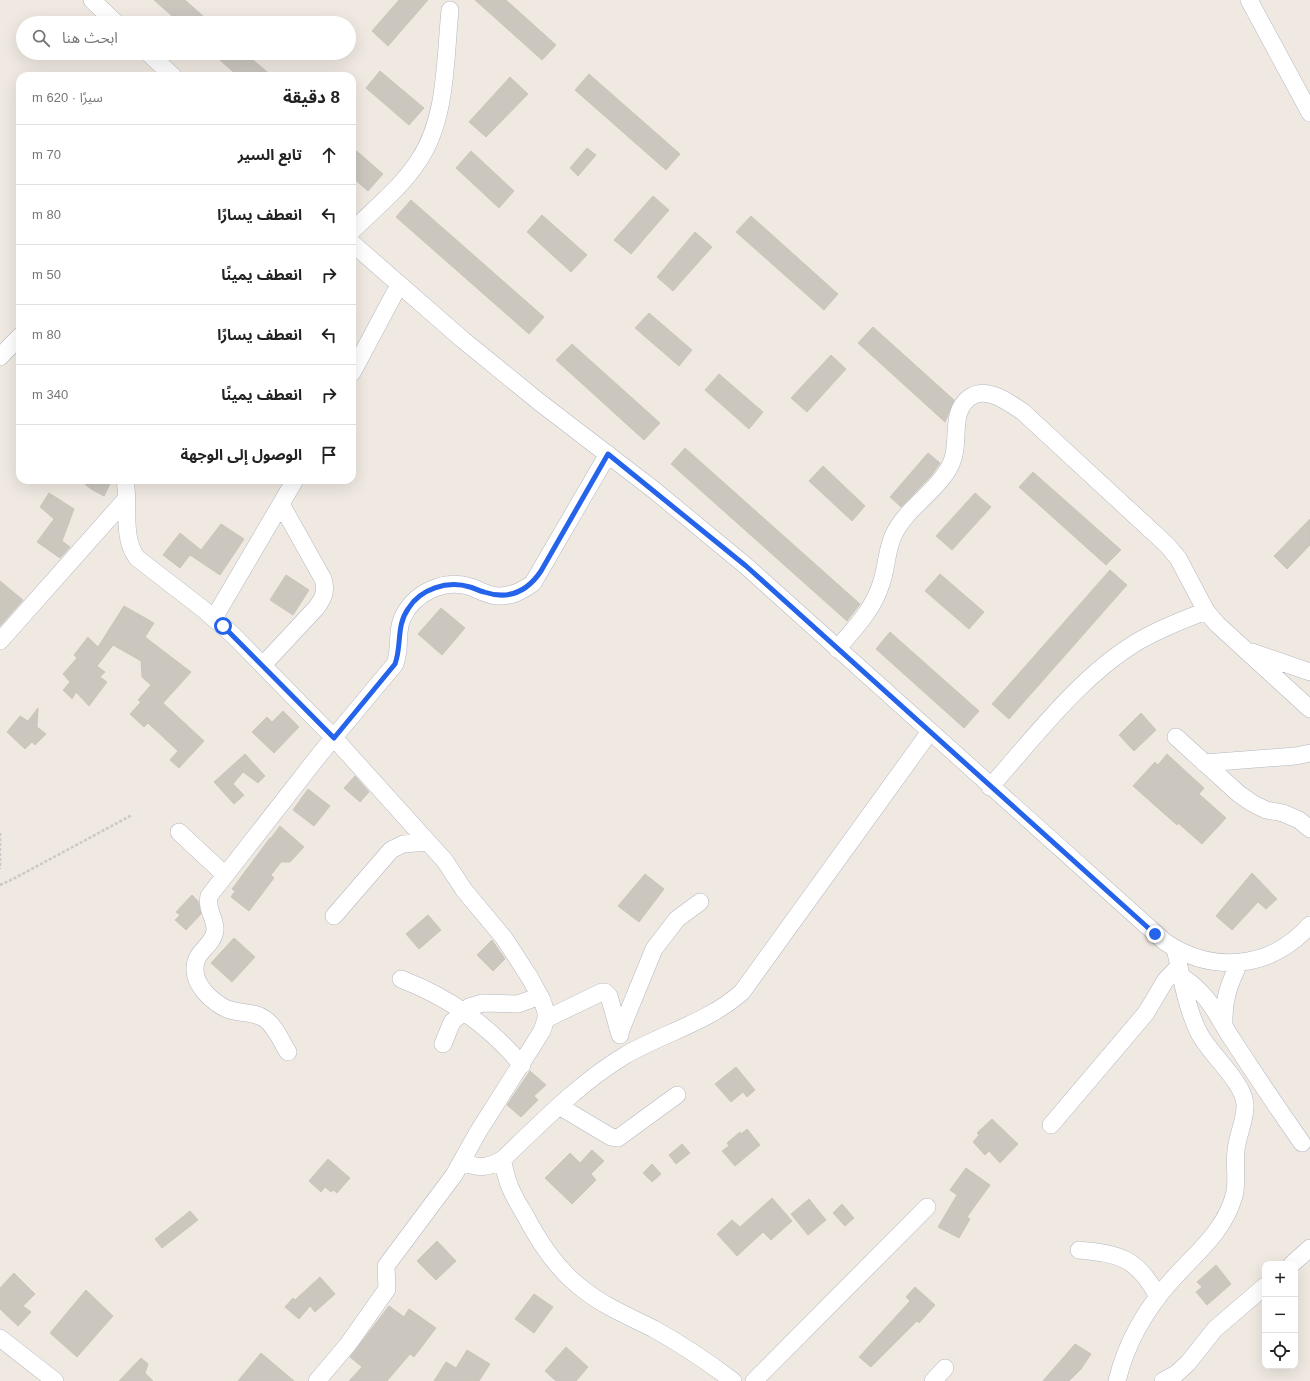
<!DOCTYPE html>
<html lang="ar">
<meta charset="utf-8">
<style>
:root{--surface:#fff;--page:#f2f2f2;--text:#222;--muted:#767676;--line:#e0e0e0}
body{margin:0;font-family:Helvetica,"Noto Sans Arabic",sans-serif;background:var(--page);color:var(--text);direction:rtl}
.controls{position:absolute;right:12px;bottom:12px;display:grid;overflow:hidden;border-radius:8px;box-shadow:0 4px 16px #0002}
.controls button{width:36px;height:36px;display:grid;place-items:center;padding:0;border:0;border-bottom:1px solid var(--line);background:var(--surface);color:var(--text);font:20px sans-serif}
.stop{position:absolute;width:12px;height:12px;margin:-9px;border:3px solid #2563eb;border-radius:50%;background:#fff}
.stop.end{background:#2563eb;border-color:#fff;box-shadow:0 1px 4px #0008}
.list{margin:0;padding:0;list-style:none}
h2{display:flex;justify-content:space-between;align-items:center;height:52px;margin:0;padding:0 16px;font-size:17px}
h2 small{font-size:13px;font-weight:400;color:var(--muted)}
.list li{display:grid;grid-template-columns:26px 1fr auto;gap:12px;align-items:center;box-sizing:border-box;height:60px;padding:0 16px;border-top:1px solid var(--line)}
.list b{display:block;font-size:15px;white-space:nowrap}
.list em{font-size:13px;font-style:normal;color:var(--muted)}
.icon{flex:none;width:22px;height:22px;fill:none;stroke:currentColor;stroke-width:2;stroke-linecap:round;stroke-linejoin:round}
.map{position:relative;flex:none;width:1310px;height:1381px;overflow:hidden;direction:ltr}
.search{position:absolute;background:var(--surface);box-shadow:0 4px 16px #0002;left:16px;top:16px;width:340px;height:44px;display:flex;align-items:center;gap:10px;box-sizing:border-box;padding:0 14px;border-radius:22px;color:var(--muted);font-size:15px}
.panel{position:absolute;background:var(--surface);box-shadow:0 4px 16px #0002;left:16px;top:72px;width:340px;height:412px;border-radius:12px;direction:rtl}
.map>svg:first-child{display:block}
.building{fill:#cbc7bf;stroke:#cbc5ba}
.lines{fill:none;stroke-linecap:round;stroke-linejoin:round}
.minor-casing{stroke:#b4b7c1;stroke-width:18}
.path{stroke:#c9c9c9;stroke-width:2.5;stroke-dasharray:3 2;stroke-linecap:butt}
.minor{stroke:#fff;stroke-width:17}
.route{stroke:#2563eb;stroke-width:5}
</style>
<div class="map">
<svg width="1310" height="1381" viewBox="0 0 1310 1381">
<rect width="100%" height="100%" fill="#efe9e1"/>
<path class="building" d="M154 0H185L211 23H180Z
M399 0H428L388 46 372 31Z
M475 0H506L556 45 542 60Z
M212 53H245L272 76H238Z
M380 71 424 108 409 125 366 88Z
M589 74 680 154 666 170 575 90Z
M510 77 528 94 486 137 469 122Z
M352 147 383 174 368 191 352 177Z
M587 148 596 155 578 176 570 168Z
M471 151 514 191 499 208 456 168Z
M653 196 669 210 631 254 614 240Z
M411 200 544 317 529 334 396 217Z
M542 215 587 255 571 272 527 232Z
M751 216 838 294 824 310 736 232Z
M695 232 712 247 673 291 657 277Z
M649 313 692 350 679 366 635 328Z
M873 327 954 400 945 422 858 343Z
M572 344 660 423 644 440 556 360Z
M831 355 846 369 807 412 791 398Z
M719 374 763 412 749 429 705 390Z
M685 448 860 604 847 621 671 464Z
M928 453 940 463 931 476 901 507 890 497Z
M823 466 865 506 852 521 809 481Z
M1033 472 1121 550 1106 565 1019 487Z
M80 480H112L104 496 91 489Z
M49 493 74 509 62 541 70 547 60 558 37 542 54 519 40 507Z
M975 493 991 507 952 550 936 536Z
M1310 519V545L1287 569 1274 556Z
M221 524 244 539 220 575 190 555 180 568 163 555 180 533 201 550Z
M1110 570 1127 585 1009 719 992 704Z
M940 574 984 612 969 629 925 591Z
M286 575 309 590 293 615 270 600Z
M0 581 23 600 0 626Z
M124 606 154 623 145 637 191 672 163 703 204 741 179 768 170 760 178 751 148 723 144 727 130 714 141 702 138 700 151 685 142 677 141 661 113 645 97 666 105 672 100 677 107 682 89 706 76 692 72 699 63 690 70 682 63 674 77 658 74 655 88 637 98 647Z
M441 608 465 628 442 655 418 634Z
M890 632 979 711 964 728 876 649Z
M38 708 37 727 46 734 35 745 32 742 25 749 7 732 20 716 28 721Z
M283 711 299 727 274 753 252 732 267 717 272 722Z
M1141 713 1156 730 1134 751 1119 735Z
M245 754 265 776 258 783 243 772 233 784 244 795 234 804 214 782Z
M1167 754 1204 788 1199 794 1226 818 1202 844 1178 823 1177 825 1133 786 1155 762 1158 765Z
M355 776 369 792 360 802 344 788Z
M308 789 330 806 314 826 293 810Z
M280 826 304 847 290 862H281L271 875 274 878 249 911 231 897 235 891 232 889 270 838H271Z
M1252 873 1277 899 1266 909 1258 902 1232 930 1216 916Z
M645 874 664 889 639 922 618 906Z
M192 895 198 901 201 914 186 930 175 920 180 915 176 912Z
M428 915 441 930 419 949 406 934Z
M234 938 255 957 232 982 211 963Z
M492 940 505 959 493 971 477 955Z
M736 1067 755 1090 747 1097 743 1092 731 1102 715 1084Z
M530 1071 546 1085 534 1096 538 1100 521 1117 507 1105Z
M992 1119 1018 1144 1000 1163 989 1151 985 1155 973 1142 979 1135 977 1133Z
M747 1129 760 1145 735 1166 722 1151 729 1146 727 1143 740 1132 741 1134Z
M682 1144 690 1153 676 1164 669 1155Z
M592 1150 604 1161 591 1174 596 1180 572 1204 545 1178 570 1153 580 1163Z
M328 1159 350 1178 337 1193 333 1190 331 1192 325 1187 321 1192 309 1181Z
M652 1164 661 1174 652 1182 643 1173Z
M966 1168 990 1185 967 1217 970 1219 959 1238 938 1227 957 1195 950 1190Z
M772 1198 792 1221 771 1240 763 1232 737 1256 717 1234 732 1220 740 1227Z
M809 1199 826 1220 808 1235 791 1214Z
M842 1204 854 1218 845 1226 833 1213Z
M190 1211 198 1220 162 1248 155 1239Z
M437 1241 456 1261 436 1280 417 1261Z
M1216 1265 1231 1284 1207 1305 1196 1292 1202 1287 1197 1282Z
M14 1273 35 1294 23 1306 31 1312 18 1326 0 1309V1288Z
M320 1277 335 1294 315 1312 310 1306 299 1319 285 1307 293 1298 295 1300Z
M915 1287 935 1305 919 1323 917 1321 871 1367 859 1357 910 1301 906 1297Z
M86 1290 113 1316 77 1357 50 1333Z
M534 1294 553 1307 534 1333 515 1319Z
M389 1306 404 1317 409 1309 436 1328 414 1357 410 1354 387 1381H349L362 1367 350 1357Z
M1075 1344 1091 1354 1081 1369 1069 1381H1043Z
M566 1347 588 1367 576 1381H556L545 1371Z
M467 1350 490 1364 479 1381H434L446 1362 456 1368Z
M261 1353 294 1381H238Z
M141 1358 148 1364 145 1373 153 1381H119Z"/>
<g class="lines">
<defs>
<path id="minor" d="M92 0 116 23
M1249 0 1310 113
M148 53 173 76
M352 231C374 209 402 187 419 160 447 118 445 59 450 10
M352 243 462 339 538 401 654 490 746 566 1165 942C1213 974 1271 969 1310 925
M0 357 20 336
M352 373 399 285
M125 480C130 505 121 537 137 558L203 609 232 634 334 738 445 861 464 890 504 938 530 978 542 1000 546 1012V1019L542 1031 478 1132 454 1175 386 1266 387 1289 349 1343 317 1381
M214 618 295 480
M0 641 127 498
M837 649C854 629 873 610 881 584 887 568 886 550 894 534 907 507 938 491 951 464 961 443 949 413 969 398 986 385 1008 402 1023 412L1167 545 1178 558 1206 611 1217 624 1310 709
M1252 652 1310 672
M263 665 316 608C323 599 327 591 323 579L281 504
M1176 737 1239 794 1252 803 1266 810 1283 813 1299 820 1310 829
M1204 763 1296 756 1310 753
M990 787C1034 738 1079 677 1137 642 1159 629 1182 620 1206 611
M179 832 225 875
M334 916 391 850 403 844 428 842
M1181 976C1212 997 1215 1014 1234 1042 1256 1076 1279 1110 1302 1143
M401 979C450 998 488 1025 522 1065
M546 1019 602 992H605L609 996 620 1035
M1224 1024C1223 1001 1229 983 1240 962
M620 1032 654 949 677 919 700 902
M443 1044 452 1022 469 1007 483 1003 518 1004 540 996
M288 1052C281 1041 276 1027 265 1019 254 1011 240 1014 227 1009 212 1002 194 985 195 968 195 951 213 946 215 931 216 918 206 911 209 896L320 754 395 664C401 648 396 633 402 619 413 593 444 578 471 587 479 590 487 595 497 596 511 597 522 591 533 583L608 454
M559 1106 611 1137 618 1138 677 1095
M1051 1125 1146 1013 1165 981 1179 966
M503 1159C505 1181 514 1197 525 1215 539 1242 556 1268 580 1287 603 1306 628 1316 654 1329 681 1344 708 1362 733 1381
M463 1162C478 1169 489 1168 503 1159 542 1122 578 1084 624 1056 663 1033 707 1023 742 992L929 733
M1079 1250C1120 1254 1138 1258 1158 1297
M1292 1264 1310 1248
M0 1338 55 1381
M754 1381 927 1207
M933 1381 945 1368
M1117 1381C1126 1344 1146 1309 1171 1281 1195 1254 1224 1232 1234 1196 1238 1181 1234 1167 1236 1151 1237 1135 1246 1120 1245 1104 1243 1081 1211 1056 1199 1033 1186 1007 1182 977 1175 949
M1163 1381 1176 1374 1188 1363 1215 1329 1265 1286"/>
</defs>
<use href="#minor" class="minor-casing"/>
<path class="path" d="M0 833V869
M0 885 15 878 132 815"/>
<use href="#minor" class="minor"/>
</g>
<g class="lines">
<path class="route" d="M223 626 334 738 395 664C402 645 396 626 408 609 420 589 447 580 470 587 474 588 479 591 484 592 508 600 527 592 541 571L608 454 746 566 1155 934"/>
</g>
</svg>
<div class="controls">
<button>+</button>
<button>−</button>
<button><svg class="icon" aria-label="locate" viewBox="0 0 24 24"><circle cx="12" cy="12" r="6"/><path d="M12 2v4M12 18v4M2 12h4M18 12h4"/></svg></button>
</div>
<div class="stop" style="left:223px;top:626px"></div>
<div class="stop end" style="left:1155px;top:934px"></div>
<div class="search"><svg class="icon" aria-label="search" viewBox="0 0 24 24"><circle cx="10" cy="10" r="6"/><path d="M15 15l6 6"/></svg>ابحث هنا</div>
<section class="panel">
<h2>8 دقيقة<small>سيرًا · 620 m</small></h2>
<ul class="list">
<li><svg class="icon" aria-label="ahead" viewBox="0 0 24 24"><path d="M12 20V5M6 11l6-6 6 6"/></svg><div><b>تابع السير</b></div><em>70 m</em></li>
<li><svg class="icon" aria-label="left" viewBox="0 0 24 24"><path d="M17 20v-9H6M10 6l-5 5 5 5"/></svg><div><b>انعطف يسارًا</b></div><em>80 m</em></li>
<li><svg class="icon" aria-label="right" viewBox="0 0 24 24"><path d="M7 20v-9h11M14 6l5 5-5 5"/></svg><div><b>انعطف يمينًا</b></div><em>50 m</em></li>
<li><svg class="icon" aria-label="left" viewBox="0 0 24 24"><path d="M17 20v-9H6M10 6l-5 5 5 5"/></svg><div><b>انعطف يسارًا</b></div><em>80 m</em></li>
<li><svg class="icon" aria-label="right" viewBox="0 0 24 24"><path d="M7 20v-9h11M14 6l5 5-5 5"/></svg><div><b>انعطف يمينًا</b></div><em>340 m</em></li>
<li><svg class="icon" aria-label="arrive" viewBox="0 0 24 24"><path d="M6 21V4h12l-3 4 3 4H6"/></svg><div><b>الوصول إلى الوجهة</b></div></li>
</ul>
</section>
</div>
